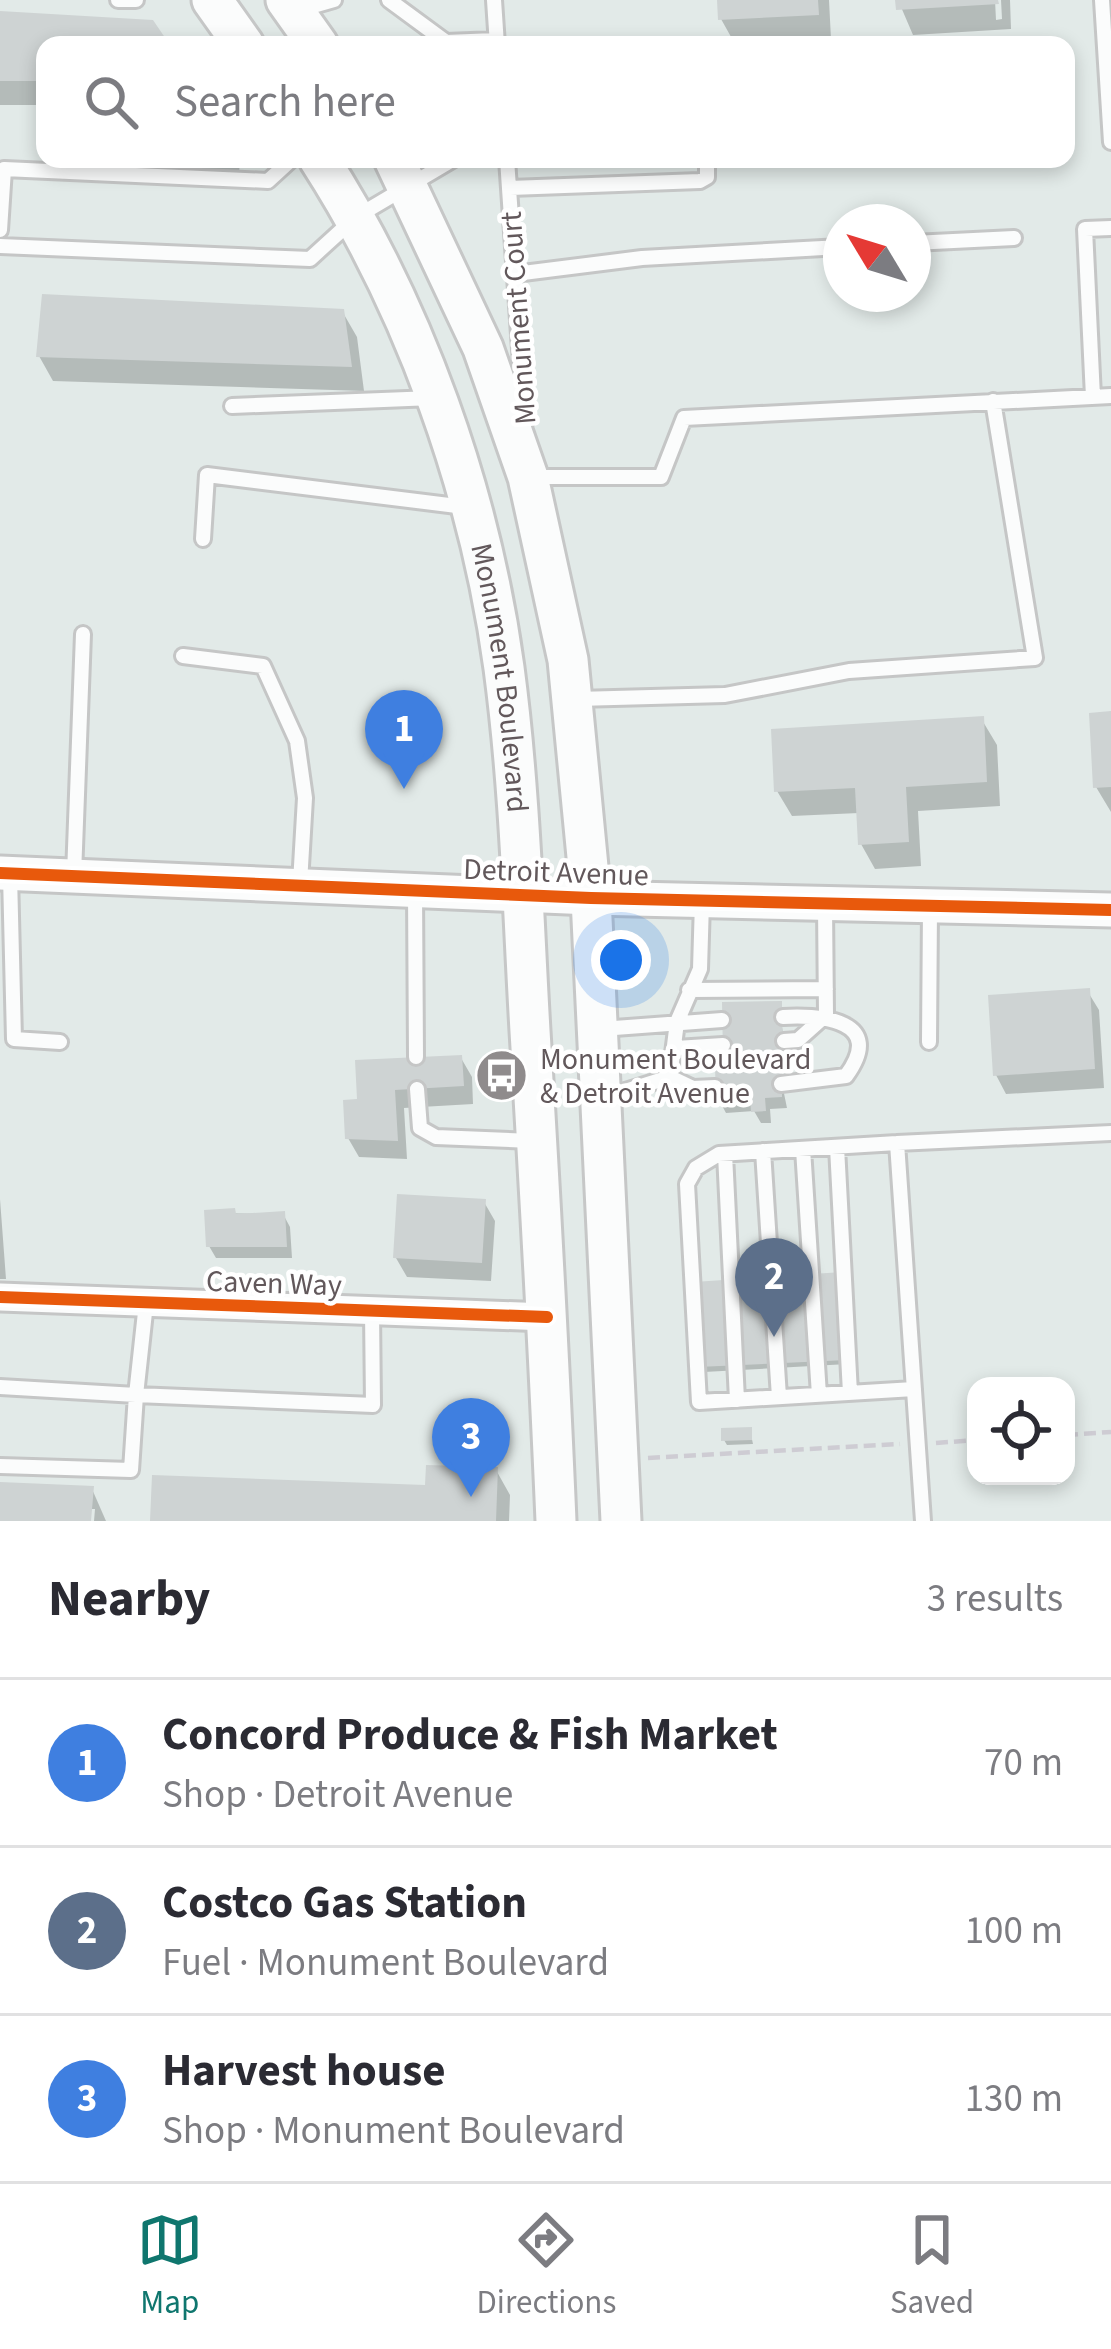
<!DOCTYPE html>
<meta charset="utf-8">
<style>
:root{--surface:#fff;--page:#f7f7f7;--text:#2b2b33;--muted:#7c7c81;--line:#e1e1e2;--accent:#0f766e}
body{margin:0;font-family:"Source Sans 3",sans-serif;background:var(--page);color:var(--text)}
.controls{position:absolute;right:36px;bottom:36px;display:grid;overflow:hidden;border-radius:24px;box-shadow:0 6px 18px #0003}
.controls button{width:108px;height:108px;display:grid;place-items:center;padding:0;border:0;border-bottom:3px solid var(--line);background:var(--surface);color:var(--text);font:60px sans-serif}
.compass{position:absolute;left:823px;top:204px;width:108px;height:108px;border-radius:50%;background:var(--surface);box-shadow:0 6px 18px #0003;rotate:308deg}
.you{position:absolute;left:621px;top:960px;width:42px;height:42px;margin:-30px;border:9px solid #fff;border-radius:50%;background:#1a73e8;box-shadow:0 0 0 18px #1a73e833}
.badge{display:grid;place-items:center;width:78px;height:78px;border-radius:50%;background:var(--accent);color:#fff;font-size:39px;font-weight:700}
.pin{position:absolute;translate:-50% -99px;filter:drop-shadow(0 3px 6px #0008)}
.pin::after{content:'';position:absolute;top:63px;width:42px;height:36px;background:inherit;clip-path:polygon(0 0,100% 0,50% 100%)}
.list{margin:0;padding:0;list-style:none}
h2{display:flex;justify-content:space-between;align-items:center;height:156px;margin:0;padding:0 48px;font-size:51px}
h2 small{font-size:39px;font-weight:400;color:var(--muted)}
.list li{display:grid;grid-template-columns:78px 1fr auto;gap:36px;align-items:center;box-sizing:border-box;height:168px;padding:0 48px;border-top:3px solid var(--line)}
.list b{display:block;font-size:45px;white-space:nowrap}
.list p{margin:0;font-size:39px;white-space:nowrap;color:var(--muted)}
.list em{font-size:39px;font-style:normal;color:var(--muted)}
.icon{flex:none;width:66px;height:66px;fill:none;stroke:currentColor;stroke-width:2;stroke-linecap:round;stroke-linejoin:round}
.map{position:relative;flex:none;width:1111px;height:1521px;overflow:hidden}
.search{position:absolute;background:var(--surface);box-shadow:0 6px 18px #0003;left:36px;right:36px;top:36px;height:132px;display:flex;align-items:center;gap:30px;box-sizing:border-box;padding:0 42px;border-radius:24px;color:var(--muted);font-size:45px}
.sheet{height:660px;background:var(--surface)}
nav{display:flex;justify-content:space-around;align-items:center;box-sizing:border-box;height:168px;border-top:3px solid var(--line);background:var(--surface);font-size:33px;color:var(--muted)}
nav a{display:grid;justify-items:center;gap:6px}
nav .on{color:var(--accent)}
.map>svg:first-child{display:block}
.shadow{fill:#0003}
.building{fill:#ced3d3}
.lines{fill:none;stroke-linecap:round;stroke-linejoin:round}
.service-casing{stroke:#c5c6c6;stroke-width:20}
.minor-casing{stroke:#c5c6c6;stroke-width:33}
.tertiary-casing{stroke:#c5c6c6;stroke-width:39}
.secondary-casing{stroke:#c6c7c7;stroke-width:45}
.path{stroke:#ceccd3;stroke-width:4.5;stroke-dasharray:12 6;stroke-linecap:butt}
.service{stroke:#fbfcfc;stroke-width:14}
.minor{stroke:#fbfcfc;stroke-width:27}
.tertiary{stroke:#fbfcfc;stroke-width:33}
.secondary{stroke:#fbfcfc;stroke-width:39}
.cycleway-casing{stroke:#fff;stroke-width:20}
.cycleway{stroke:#e8590c;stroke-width:12}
.labels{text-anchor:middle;stroke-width:9;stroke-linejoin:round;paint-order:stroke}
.street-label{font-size:30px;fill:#62585b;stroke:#fff}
.poi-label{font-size:30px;fill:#62585b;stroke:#fff;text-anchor:start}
</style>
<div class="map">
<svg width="1111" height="1521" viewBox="0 0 1111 1521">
<rect width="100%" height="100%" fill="#e2eae8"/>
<path class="shadow" d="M720 0H829L831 39 735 44 721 19Z
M898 0H995L996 20 1002 19 1001 0H1010L1011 29 913 35Z
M0 14 167 45H45V105H0Z
M61 159H240L239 175 63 163Z
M342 311 357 337 364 391 53 381 39 356Z
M1111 714V812L1096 787Z
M982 720 997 745 1000 806 918 811 921 866 875 869 861 844 859 813 792 816 777 791Z
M1088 992 1099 1010 1104 1088 1006 1094 996 1075Z
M780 1004 786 1068 779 1069 787 1108 770 1109 771 1123H761L754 1111 726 1113 719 1100 761 1068 758 1058 729 1060 726 1055Z
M461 1058 472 1077 473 1104 404 1108 407 1159 359 1157 348 1138 360 1102Z
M0 1199 6 1279H0Z
M484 1202 495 1221 491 1281 407 1277 396 1258Z
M208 1213 283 1214 290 1227 292 1258H216L209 1246Z
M841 1275 848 1364 704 1372 701 1367Z
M750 1430 753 1444 727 1445 724 1440Z
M496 1470 510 1495 509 1521H153L428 1488Z
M0 1485 92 1489 106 1521H94L95 1509H89L88 1521H0Z"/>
<path class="building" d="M717 0H818L819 15 718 20Z
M895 0H998L999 4 896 10Z
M0 11 153 20 170 45H45V81H0Z
M42 294 344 309 352 367 36 357Z
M1111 711V787L1093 788 1089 713Z
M984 716 987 782 906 787 909 842 858 845 855 788 774 792 771 729Z
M1090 988 1095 1069 993 1076 988 995Z
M782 1001V1097L765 1098 766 1111 751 1112 750 1099 716 1101 715 1066 755 1065V1054L723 1055 722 1002Z
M462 1055 464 1086 395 1090 398 1141 345 1139 343 1100 357 1099 355 1060Z
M397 1194 486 1199 482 1263 393 1258Z
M235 1208 236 1214 285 1211 287 1247H206L204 1210Z
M842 1272 847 1360 698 1367 694 1282Z
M752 1427V1440L721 1441V1428Z
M426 1465 498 1467 496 1521H150L152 1475 425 1485Z
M0 1482 94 1486 91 1521H0Z"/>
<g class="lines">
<defs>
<path id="service" d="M118 0H136
M389 0 446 42 496 40
M494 0 497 45
M1102 0 1111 142
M299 10 334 0
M507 159 525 423
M510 188 700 181 707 177V159
M0 230 4 169 268 181 292 159
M913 243 1014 238
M0 246 310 259 356 217 454 159
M515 274 642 258 841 247
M1093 397 1085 229 1111 228
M232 406 433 398
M533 477H661L684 418 1111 396
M203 539 207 475 465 507
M183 656 263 666 297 741 305 798 300 883
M577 699 725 695 849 671 1035 658 993 401
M10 875 14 1039 60 1042
M74 875 83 634
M415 891 416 1057
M825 906 826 1015
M689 990 826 989
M601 1029 722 1020
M784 1041 798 1040 826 1015
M929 1042 930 909
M676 1048 723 1045
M670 1077 693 1088 715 1087
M781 1084 846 1076C887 1020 821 1015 783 1017
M417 1089 420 1128 436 1137 532 1141
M606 1097 670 1077 677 1022 700 969 702 902
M897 1143 719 1154 696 1168 687 1184 699 1402 914 1389
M837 1147 850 1393
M803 1149 819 1395
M763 1151 779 1397
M725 1154 737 1400
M146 1303 136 1395 373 1405 372 1311
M0 1387 136 1395 131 1470 0 1466
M923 1521 897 1143 1111 1133"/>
<path id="minor" d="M0 1297 547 1317"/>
<path id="tertiary" d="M0 873 591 898 1111 910"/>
<g id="secondary">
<path d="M212 0 244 45"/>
<path d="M286 0 318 45"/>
<path id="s1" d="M319 159C415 308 480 492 504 668 520 788 523 910 530 1031 540 1194 549 1357 556 1521"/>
<path d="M394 159 483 348 528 477 568 660 591 898 621 1521"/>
</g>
</defs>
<use href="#service" class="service-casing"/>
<use href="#minor" class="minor-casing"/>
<use href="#tertiary" class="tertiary-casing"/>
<use href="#secondary" class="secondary-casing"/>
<path class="path" d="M1066 1435 1111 1432
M936 1443 976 1440
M648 1458 900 1444"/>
<use href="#service" class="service"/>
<use href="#minor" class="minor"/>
<use href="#tertiary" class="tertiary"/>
<use href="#secondary" class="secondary"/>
<defs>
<path id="cycleway" d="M0 873 591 898 1111 910
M0 1297 547 1317"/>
</defs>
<use href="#cycleway" class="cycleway-casing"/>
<use href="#cycleway" class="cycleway"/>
</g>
<defs>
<symbol id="bus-disc" viewBox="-11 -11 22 22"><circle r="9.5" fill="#8f8b8c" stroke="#fff"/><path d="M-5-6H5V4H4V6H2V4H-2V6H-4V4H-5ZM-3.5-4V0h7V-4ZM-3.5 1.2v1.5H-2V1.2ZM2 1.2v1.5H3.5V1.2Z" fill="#fff"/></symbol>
</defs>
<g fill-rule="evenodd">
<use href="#bus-disc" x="472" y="1046" width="59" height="59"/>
</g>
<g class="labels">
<g class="street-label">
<text transform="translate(518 318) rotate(-94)" y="10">Monument Court</text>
<text dy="10" stroke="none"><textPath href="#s1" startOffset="555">Monument Boulevard</textPath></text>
<text transform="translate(556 872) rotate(2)" y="10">Detroit Avenue</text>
<text transform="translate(274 1283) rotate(2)" y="10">Caven Way</text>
</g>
<g class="poi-label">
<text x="540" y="1069">Monument Boulevard<tspan x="540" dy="34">&amp; Detroit Avenue</tspan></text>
</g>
</g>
</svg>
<div class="controls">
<button><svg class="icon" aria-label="locate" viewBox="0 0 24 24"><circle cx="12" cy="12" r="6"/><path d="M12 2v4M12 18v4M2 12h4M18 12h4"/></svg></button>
</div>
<svg class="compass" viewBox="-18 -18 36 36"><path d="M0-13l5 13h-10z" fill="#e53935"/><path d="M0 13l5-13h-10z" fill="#7c7c81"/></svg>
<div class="you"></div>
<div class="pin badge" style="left:404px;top:789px;background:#3f7fe0">1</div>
<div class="pin badge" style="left:774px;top:1337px;background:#5c6f8a">2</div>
<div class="pin badge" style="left:471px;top:1497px;background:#3f7fe0">3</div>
<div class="search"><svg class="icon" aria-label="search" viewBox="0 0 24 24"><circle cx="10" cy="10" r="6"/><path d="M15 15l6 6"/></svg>Search here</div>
</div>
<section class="sheet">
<h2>Nearby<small>3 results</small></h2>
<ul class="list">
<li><span class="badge" style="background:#3f7fe0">1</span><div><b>Concord Produce &amp; Fish Market</b><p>Shop · Detroit Avenue</p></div><em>70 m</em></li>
<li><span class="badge" style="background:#5c6f8a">2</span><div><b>Costco Gas Station</b><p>Fuel · Monument Boulevard</p></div><em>100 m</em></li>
<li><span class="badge" style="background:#3f7fe0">3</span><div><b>Harvest house</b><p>Shop · Monument Boulevard</p></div><em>130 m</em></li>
</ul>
</section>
<nav>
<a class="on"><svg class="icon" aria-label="map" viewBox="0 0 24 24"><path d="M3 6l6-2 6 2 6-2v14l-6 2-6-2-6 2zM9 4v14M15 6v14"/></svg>Map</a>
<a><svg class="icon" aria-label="directions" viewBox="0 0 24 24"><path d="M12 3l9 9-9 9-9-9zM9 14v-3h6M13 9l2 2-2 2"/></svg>Directions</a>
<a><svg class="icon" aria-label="saved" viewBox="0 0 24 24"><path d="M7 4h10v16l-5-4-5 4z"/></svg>Saved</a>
</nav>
